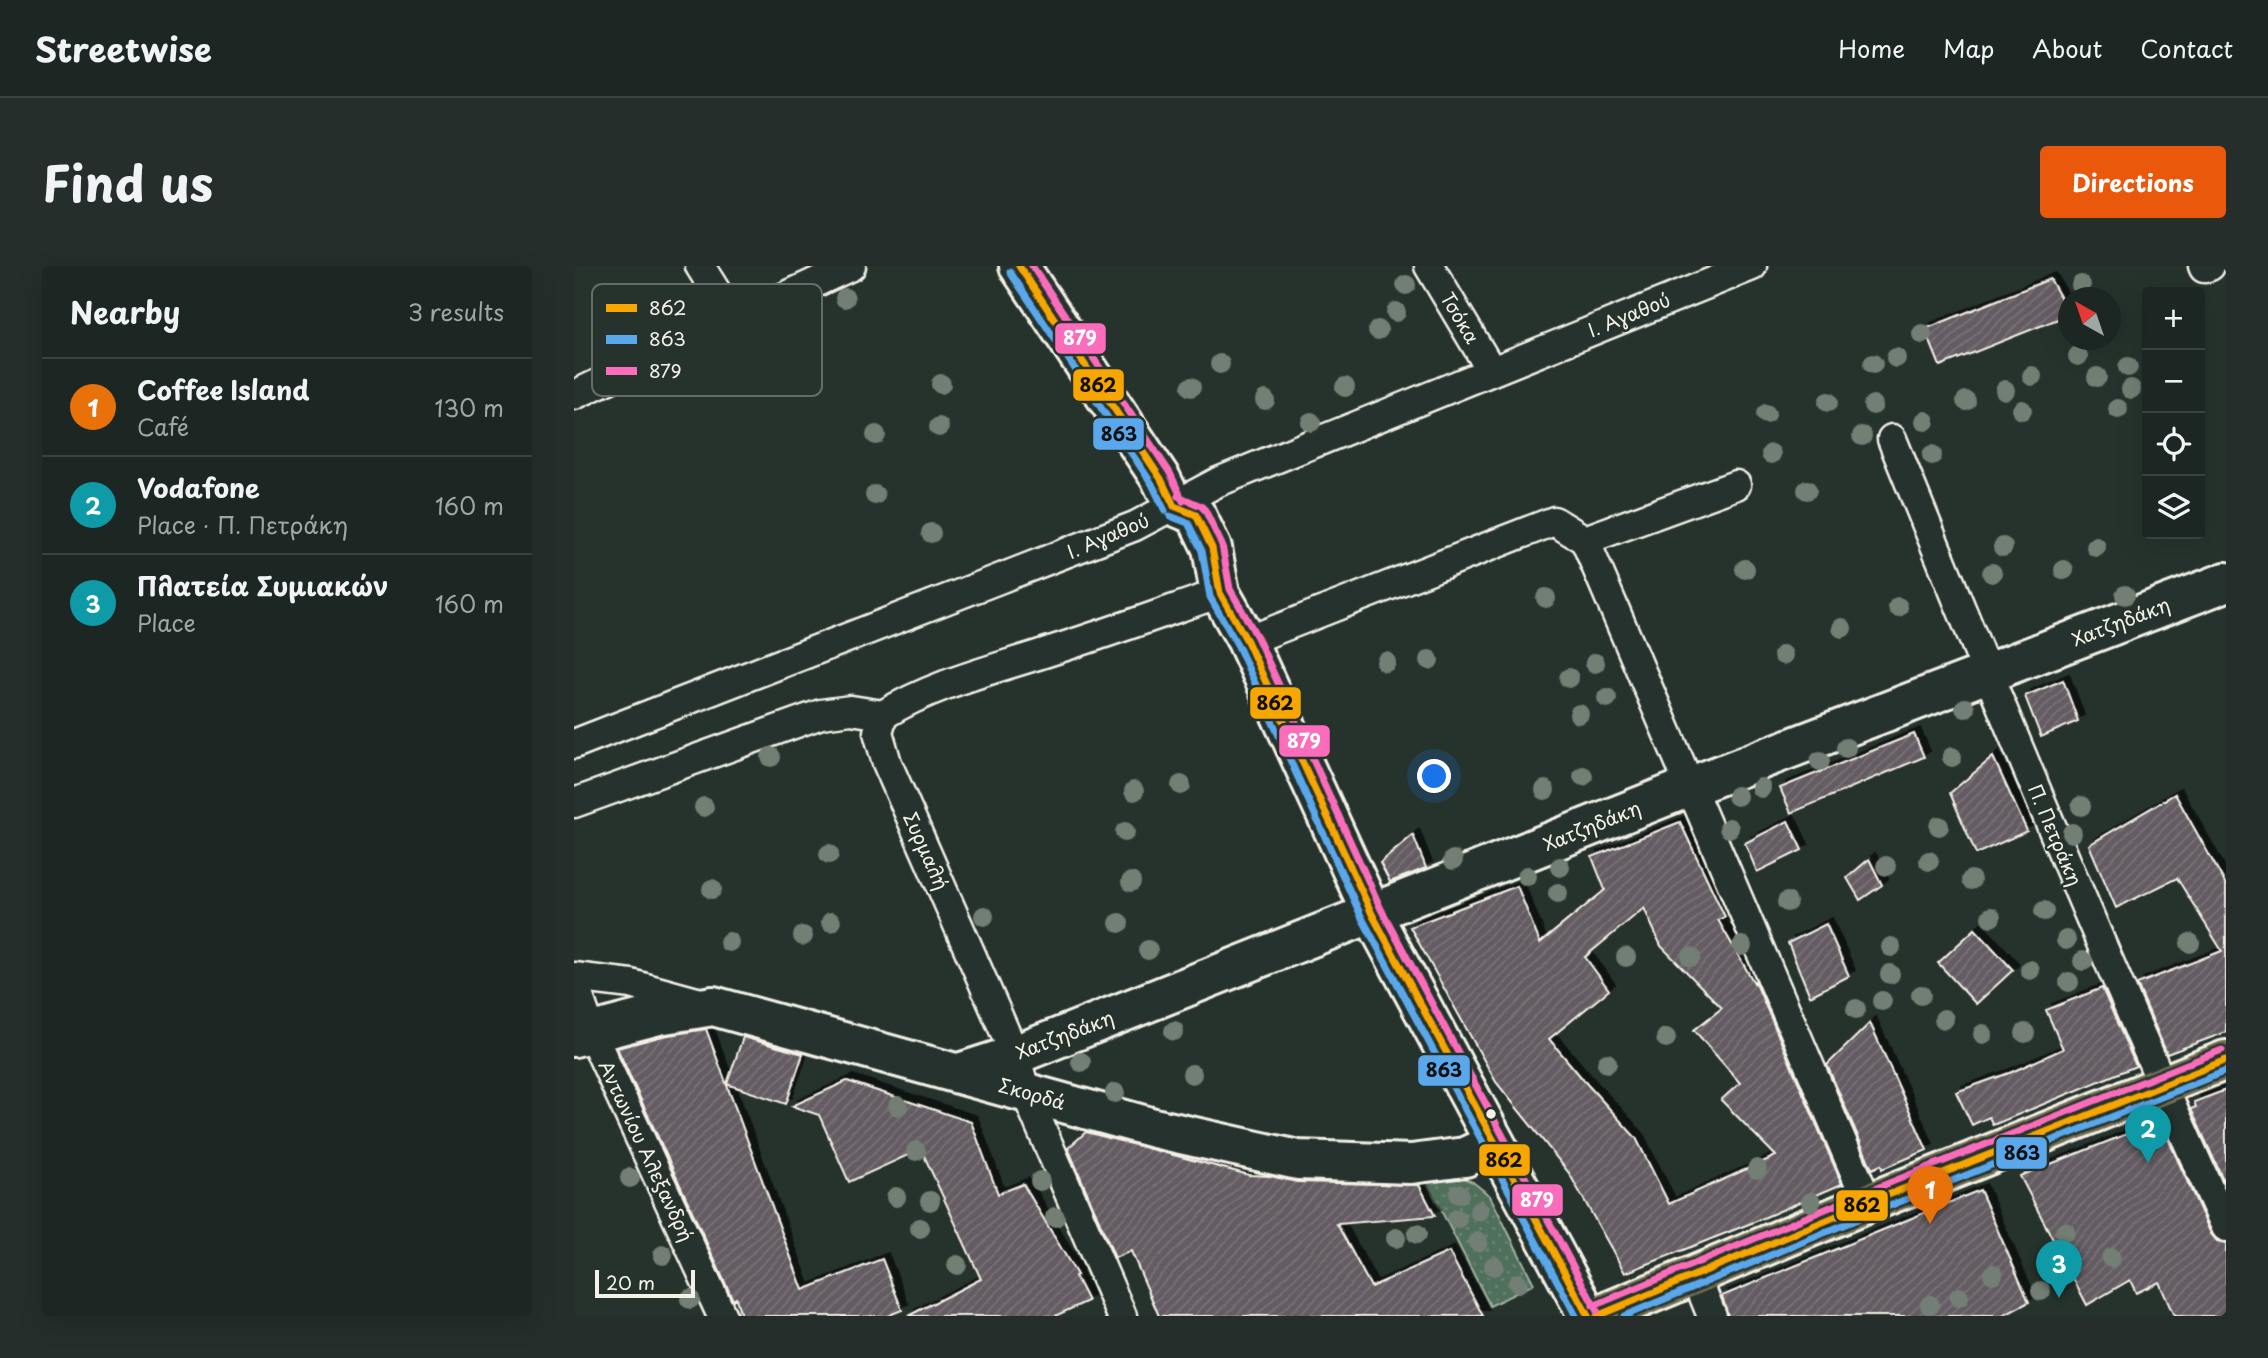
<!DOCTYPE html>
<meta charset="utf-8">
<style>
:root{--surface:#1c2622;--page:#252e2a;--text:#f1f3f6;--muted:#a0a5a5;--line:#3a4340;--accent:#ea580c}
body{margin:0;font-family:"Playpen Sans",sans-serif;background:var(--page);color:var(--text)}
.controls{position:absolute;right:21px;top:21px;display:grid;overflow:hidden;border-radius:7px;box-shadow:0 7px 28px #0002}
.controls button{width:63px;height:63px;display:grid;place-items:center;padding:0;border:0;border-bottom:2px solid var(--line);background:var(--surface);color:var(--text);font:35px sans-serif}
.compass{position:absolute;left:1484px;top:21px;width:63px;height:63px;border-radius:50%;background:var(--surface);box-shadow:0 7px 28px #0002;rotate:320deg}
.scale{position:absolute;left:21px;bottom:18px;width:100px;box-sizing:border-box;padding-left:7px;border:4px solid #f4f1e8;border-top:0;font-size:19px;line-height:24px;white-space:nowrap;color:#f4f1e8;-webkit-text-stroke:5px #26332d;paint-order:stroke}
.you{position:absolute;left:861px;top:511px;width:24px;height:24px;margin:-18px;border:5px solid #fff;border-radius:50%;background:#1a73e8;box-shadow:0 0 0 10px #1a73e833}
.badge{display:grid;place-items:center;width:46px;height:46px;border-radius:50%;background:var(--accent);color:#fff;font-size:23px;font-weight:700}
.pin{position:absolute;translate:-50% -58px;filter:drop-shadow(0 2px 4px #0008)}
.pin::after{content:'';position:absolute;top:37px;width:24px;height:21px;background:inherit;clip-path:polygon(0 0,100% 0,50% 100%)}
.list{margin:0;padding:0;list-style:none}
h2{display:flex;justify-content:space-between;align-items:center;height:91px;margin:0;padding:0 28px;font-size:30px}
h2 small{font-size:23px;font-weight:400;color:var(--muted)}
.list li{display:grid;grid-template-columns:46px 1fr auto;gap:21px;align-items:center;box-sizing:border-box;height:98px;padding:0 28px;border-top:2px solid var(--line)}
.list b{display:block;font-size:26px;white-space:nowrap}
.list p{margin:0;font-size:23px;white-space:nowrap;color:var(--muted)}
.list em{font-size:23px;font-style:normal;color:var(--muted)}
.icon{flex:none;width:38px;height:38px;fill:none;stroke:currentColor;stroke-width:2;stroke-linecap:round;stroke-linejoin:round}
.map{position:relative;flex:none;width:1652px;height:1050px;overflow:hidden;border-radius:7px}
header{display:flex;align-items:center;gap:42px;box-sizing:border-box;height:98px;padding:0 35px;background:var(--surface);border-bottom:2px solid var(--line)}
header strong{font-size:33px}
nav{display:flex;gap:38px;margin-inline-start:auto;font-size:24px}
.intro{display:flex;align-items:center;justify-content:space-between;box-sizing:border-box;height:168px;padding:0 42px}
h1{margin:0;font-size:49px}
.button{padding:18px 32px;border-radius:7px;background:var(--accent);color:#fff;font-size:24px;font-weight:700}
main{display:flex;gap:42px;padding:0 42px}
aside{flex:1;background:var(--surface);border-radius:7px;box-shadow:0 7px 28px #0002}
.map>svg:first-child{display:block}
.park{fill:url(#park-dots);stroke:#a2b0a1;stroke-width:2}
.building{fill:url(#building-hatch);stroke:#f4f1e8;stroke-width:2;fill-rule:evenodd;filter:url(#shadow)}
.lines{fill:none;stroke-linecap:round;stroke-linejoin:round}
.street-casing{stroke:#f4f1e8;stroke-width:33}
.secondary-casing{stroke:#f4f1e8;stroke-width:44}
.primary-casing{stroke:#f4f1e8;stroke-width:44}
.street{stroke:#26332d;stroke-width:28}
.secondary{stroke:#26332d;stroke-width:38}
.primary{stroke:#726e52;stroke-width:38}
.bus-1-casing{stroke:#26332d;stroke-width:12}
.bus-2-casing{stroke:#26332d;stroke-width:12}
.bus-3-casing{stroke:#26332d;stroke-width:12}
.bus-1{stroke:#f7a600;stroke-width:7}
.bus-2{stroke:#5aa8eb;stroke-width:7}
.bus-3{stroke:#fb6dba;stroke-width:7}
.tree{fill:#737f74}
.bus-dot{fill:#f4f1e8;stroke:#26332d;stroke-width:2.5}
.labels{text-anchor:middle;stroke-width:5;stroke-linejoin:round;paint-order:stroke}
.street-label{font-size:19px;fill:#f4f1e8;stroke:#26332d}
.key{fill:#26332d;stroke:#646c65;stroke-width:2}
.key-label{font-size:19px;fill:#f4f1e8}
.line-badge{stroke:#26332d;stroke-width:2.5}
.badge-label{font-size:19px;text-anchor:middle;font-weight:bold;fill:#fff}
.pale-badge-label{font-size:19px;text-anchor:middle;font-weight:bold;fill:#111}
</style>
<header>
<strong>Streetwise</strong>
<nav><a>Home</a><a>Map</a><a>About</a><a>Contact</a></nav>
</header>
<div class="intro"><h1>Find us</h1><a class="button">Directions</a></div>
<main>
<aside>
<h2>Nearby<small>3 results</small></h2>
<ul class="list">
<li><span class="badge" style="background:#e8710a">1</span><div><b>Coffee Island</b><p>Café</p></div><em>130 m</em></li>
<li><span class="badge" style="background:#0f9aa8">2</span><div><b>Vodafone</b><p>Place · Π. Πετράκη</p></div><em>160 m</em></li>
<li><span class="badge" style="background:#0f9aa8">3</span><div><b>Πλατεία Συμιακών</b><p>Place</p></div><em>160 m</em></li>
</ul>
</aside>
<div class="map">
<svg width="1652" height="1050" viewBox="0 0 1652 1050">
<defs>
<pattern id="park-dots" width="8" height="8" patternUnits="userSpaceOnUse" patternTransform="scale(1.75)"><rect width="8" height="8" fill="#50705a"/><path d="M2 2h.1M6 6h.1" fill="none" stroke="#6a8572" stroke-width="1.8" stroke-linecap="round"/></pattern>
<pattern id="building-hatch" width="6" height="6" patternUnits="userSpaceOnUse" patternTransform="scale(1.75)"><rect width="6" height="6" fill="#645b62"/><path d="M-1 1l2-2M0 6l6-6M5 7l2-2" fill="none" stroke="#7b7378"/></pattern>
<filter id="shadow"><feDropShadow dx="6" dy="-6" stdDeviation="0" flood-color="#0009"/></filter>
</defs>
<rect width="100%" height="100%" fill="#26332d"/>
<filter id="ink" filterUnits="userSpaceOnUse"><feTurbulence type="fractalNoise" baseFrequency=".0143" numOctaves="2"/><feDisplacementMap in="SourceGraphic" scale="14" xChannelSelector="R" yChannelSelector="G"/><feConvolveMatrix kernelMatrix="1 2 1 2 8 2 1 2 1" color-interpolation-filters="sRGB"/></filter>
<g filter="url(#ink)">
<path class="park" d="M849 909 884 910 899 916 916 930 960 1018 916 1040Z"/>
<path class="building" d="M1476 13 1494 45V49L1366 100 1351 63Z
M1489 414 1504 455 1467 471 1451 430Z
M1340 468 1350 491 1217 547 1206 522Z
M1419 491 1453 565 1402 588 1376 527Z
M1601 528 1652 619V766L1593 788 1563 718 1648 685 1603 612 1542 642 1515 579Z
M1214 555 1228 584 1183 606 1171 577Z
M1106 556 1151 651 1144 654 1180 717 1181 715 1268 918 1180 956 1051 1007 995 907 922 816 836 661 943 620 966 677 1031 624 1018 591ZM1070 642 1087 680 1148 742 1120 764 1166 817 1147 834 1202 890 1095 938 1062 872 1012 817 975 773 1035 724 1011 691Z
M839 569 852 602 816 616 806 597Z
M1295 593 1308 619 1286 634 1273 612Z
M1252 658 1275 710 1236 730 1214 677Z
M1401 663 1439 704 1402 738 1364 697Z
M1528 722 1562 800 1419 859 1415 851 1398 859 1382 826 1438 806 1489 783 1472 744Z
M1296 757 1353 884 1308 903 1307 899 1298 903 1253 799Z
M132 763 229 1024 308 993 328 1044 313 1050H167L162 1032 159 1034 43 782 89 770Z
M169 771 229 788 212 838 153 818Z
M273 815 397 856 424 928 449 918 503 1009 501 1010 514 1035 481 1050H334L407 1013 347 883 275 916 245 849 218 840Z
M1652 824V920L1617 843 1622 841 1620 836Z
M1586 855 1637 968 1643 975 1652 977V1050H1600L1585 1016 1562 1027 1556 1014 1513 1039 1446 910Z
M512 866 675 909 696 910 723 916 845 919 861 950 763 958 797 1021 875 986 909 1050H585L557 985 541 992 494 882Z
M1406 924 1455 1036 1429 1050H1154L1148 1030Z"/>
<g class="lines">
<defs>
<path id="street" d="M126 0 159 53
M855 0 917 104
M1629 0 1630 2 1636 0
M0 129 277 0
M1318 173C1425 438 1534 701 1652 961
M1011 274 1294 937
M673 375 980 255 1011 274 1162 219
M0 478 561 260 644 216 1178 0
M0 537 247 448 277 444 309 449
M0 711 57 718 130 738
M0 717 18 768 148 1050
M1121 1008 1138 1050
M548 1050 452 827 441 789 313 497 304 466 309 449C359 418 418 404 473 386 531 368 588 347 646 327"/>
<path id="secondary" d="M445 0 587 213 600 240 622 249 638 282 646 327 673 375 798 648 1014 1050
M0 771 84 749 139 740 580 862 724 894 837 898 891 891 919 878
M385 807 441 789 1115 521 1652 316"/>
<path id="primary" d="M1023 1050 1294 937 1652 794"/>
</defs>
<use href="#street" class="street-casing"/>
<use href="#secondary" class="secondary-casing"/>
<use href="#primary" class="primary-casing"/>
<use href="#street" class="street"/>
<use href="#secondary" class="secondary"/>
<use href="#primary" class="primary"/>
<defs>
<path id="bus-1" d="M445 0 587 213 600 240
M600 240 622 249 638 282 646 327 673 375 798 648 1014 1050
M1023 1050 1294 937 1652 794"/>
<path id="bus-2" d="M436 6 578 218 591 245
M596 250 614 257 628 285 636 331 664 380 788 652 1002 1050
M1050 1050 1298 947 1652 805"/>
<path id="bus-3" d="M458 0 596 207 609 235
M604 230 627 240 631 244 648 279 656 323 683 371 807 643 1023 1045
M1019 1040 1290 927 1648 784"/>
</defs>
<use href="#bus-1" class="bus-1-casing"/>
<use href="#bus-2" class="bus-2-casing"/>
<use href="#bus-3" class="bus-3-casing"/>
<use href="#bus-1" class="bus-1"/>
<use href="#bus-2" class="bus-2"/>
<use href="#bus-3" class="bus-3"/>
</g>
<g class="tree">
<circle cx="832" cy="19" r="10"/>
<circle cx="1507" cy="19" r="10"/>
<circle cx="271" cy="32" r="10"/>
<circle cx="822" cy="46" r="10"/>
<circle cx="804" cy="64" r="10"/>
<circle cx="1348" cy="68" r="10"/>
<circle cx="1504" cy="90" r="10"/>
<circle cx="1322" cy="92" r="10"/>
<circle cx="646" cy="98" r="10"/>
<circle cx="1299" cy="98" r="10"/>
<circle cx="1554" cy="101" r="10"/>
<circle cx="1458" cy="110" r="10"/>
<circle cx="1523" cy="111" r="10"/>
<circle cx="367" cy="118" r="10"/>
<circle cx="617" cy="121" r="10"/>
<circle cx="771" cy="121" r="10"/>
<circle cx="1557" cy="123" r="10"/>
<circle cx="1431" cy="124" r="10"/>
<circle cx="691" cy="134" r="10"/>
<circle cx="1392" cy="135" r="10"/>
<circle cx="1254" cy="136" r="10"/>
<circle cx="1299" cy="139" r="10"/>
<circle cx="1544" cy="143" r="10"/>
<circle cx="1448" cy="144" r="10"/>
<circle cx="1192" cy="148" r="10"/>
<circle cx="1351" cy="155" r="10"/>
<circle cx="737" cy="156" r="10"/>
<circle cx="365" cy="161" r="10"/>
<circle cx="302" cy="169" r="10"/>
<circle cx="1288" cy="170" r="10"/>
<circle cx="1197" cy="188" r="10"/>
<circle cx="1358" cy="189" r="10"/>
<circle cx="1233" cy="224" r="10"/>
<circle cx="301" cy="229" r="10"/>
<circle cx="357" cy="267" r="10"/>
<circle cx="1429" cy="281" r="10"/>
<circle cx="1522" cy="281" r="10"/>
<circle cx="1171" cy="303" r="10"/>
<circle cx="1490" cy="304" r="10"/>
<circle cx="1418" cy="307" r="10"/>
<circle cx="1551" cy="329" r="10"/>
<circle cx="972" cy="332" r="10"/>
<circle cx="1324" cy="341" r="10"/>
<circle cx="1268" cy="362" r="10"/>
<circle cx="1209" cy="389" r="10"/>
<circle cx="855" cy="394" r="10"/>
<circle cx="812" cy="396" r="10"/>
<circle cx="1021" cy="397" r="10"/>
<circle cx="995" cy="412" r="10"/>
<circle cx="1033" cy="432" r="10"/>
<circle cx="1391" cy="442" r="10"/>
<circle cx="1005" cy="448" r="10"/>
<circle cx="1272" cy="482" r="10"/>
<circle cx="197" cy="491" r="10"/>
<circle cx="1378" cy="491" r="10"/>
<circle cx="1246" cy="495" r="10"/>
<circle cx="1009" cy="510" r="10"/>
<circle cx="607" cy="519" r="10"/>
<circle cx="1187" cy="522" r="10"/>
<circle cx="971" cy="524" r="10"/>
<circle cx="560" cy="525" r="10"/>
<circle cx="1163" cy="530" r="10"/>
<circle cx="1507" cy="540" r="10"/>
<circle cx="130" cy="541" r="10"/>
<circle cx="1365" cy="560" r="10"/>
<circle cx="1155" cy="562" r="10"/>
<circle cx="551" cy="566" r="10"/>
<circle cx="1498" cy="567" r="10"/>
<circle cx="255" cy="588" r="10"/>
<circle cx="879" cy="594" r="10"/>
<circle cx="1355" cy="595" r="10"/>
<circle cx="1312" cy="600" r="10"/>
<circle cx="986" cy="601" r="10"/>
<circle cx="953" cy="610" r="10"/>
<circle cx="1397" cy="614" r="10"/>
<circle cx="557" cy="616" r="10"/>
<circle cx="138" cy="623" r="10"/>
<circle cx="984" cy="627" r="10"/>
<circle cx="1213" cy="636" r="10"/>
<circle cx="1470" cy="645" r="10"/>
<circle cx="410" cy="650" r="10"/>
<circle cx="1417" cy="651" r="10"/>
<circle cx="257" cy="656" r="10"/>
<circle cx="545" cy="657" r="10"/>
<circle cx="229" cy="670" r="10"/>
<circle cx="1492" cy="674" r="10"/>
<circle cx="155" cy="676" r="10"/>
<circle cx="1616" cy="677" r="10"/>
<circle cx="1168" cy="680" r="10"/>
<circle cx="1317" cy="681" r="10"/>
<circle cx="574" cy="684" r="10"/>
<circle cx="1052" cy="691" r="10"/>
<circle cx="1117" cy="691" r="10"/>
<circle cx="1509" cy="695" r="10"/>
<circle cx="1456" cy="704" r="10"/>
<circle cx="1316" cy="708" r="10"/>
<circle cx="1495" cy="716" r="10"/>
<circle cx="1347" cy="729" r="10"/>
<circle cx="1308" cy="735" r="10"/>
<circle cx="1282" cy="743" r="10"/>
<circle cx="1370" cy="753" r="10"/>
<circle cx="600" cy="765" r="10"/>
<circle cx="1451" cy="767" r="10"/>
<circle cx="1409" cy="768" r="10"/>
<circle cx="1092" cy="772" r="10"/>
<circle cx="507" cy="796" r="10"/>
<circle cx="1033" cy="797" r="10"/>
<circle cx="618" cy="808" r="10"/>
<circle cx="541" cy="827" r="10"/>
<circle cx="324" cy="840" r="10"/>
<circle cx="342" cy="885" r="10"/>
<circle cx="1183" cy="903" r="10"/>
<circle cx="56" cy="912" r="10"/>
<circle cx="466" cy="915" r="10"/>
<circle cx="885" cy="928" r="10"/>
<circle cx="322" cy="931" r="10"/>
<circle cx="356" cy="935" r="10"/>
<circle cx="1237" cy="936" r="10"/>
<circle cx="905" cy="945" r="10"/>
<circle cx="481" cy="951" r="10"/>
<circle cx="883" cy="953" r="10"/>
<circle cx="346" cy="962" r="10"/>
<circle cx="1491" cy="966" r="10"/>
<circle cx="843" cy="968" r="10"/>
<circle cx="822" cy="972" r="10"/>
<circle cx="904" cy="976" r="10"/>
<circle cx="89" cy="989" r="10"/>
<circle cx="1537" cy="992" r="10"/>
<circle cx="383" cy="999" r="10"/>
<circle cx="1483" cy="999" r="10"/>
<circle cx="920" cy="1000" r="10"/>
<circle cx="1419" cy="1008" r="10"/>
<circle cx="944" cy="1017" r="10"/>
<circle cx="1467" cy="1025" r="10"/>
<circle cx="1385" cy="1031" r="10"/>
<circle cx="116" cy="1033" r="10"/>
<circle cx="1356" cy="1039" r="10"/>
</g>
</g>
<circle class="bus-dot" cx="917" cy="848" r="6"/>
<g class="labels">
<g class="street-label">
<text transform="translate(1055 49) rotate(-22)" y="7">Ι. Αγαθού</text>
<text transform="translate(886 52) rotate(59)" y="7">Τσόκα</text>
<text transform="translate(534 270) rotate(-23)" y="7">Ι. Αγαθού</text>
<text transform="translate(1547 356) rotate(-21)" y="7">Χατζηδάκη</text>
<text transform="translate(1018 560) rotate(-22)" y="7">Χατζηδάκη</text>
<text transform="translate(1481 569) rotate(67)" y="7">Π. Πετράκη</text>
<text transform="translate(352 585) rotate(66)" y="7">Συρμαλή</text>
<text transform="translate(491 769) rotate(-21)" y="7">Χατζηδάκη</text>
<text transform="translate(458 828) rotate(16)" y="7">Σκορδά</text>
<text transform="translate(72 885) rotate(65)" y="7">Αντωνίου Αλεξανδρή</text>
</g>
</g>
<rect x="18" y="18" width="230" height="112" rx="10" class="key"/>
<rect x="32" y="38" width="31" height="8" fill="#f7a600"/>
<rect x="32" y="69" width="31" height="9" fill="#5aa8eb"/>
<rect x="32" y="101" width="31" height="8" fill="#fb6dba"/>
<g class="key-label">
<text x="75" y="49">862</text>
<text x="75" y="80">863</text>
<text x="75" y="112">879</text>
</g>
<g class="line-badge">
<rect x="480" y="56" width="53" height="33" rx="7" fill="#fb6dba"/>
<rect x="498" y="102" width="53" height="34" rx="7" fill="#f7a600"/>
<rect x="518" y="151" width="53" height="34" rx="7" fill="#5aa8eb"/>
<rect x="675" y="420" width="53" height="34" rx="7" fill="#f7a600"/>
<rect x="704" y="458" width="53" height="34" rx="7" fill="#fb6dba"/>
<rect x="843" y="788" width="54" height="33" rx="7" fill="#5aa8eb"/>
<rect x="1421" y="870" width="53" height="34" rx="7" fill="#5aa8eb"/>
<rect x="904" y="877" width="53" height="34" rx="7" fill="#f7a600"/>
<rect x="937" y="917" width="53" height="34" rx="7" fill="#fb6dba"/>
<rect x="1261" y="923" width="54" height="33" rx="7" fill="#f7a600"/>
</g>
<g class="badge-label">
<text x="506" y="79">879</text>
<text x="730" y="482">879</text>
<text x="963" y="941">879</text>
</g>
<g class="pale-badge-label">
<text x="524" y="126">862</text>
<text x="545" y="175">863</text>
<text x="701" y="444">862</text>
<text x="870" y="811">863</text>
<text x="1448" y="894">863</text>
<text x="930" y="901">862</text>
<text x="1288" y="946">862</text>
</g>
</svg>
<div class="controls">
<button>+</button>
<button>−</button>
<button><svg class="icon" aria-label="locate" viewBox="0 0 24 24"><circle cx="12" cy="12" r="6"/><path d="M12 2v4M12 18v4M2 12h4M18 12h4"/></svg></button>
<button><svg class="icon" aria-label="layers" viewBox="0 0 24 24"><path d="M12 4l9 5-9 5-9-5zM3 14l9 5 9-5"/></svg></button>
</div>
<svg class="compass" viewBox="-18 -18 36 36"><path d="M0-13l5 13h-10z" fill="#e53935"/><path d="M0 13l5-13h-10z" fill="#a0a5a5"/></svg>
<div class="scale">20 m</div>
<div class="you"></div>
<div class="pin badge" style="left:1356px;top:958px;background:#e8710a">1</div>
<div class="pin badge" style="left:1574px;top:897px;background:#0f9aa8">2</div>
<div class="pin badge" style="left:1485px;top:1032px;background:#0f9aa8">3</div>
</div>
</main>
